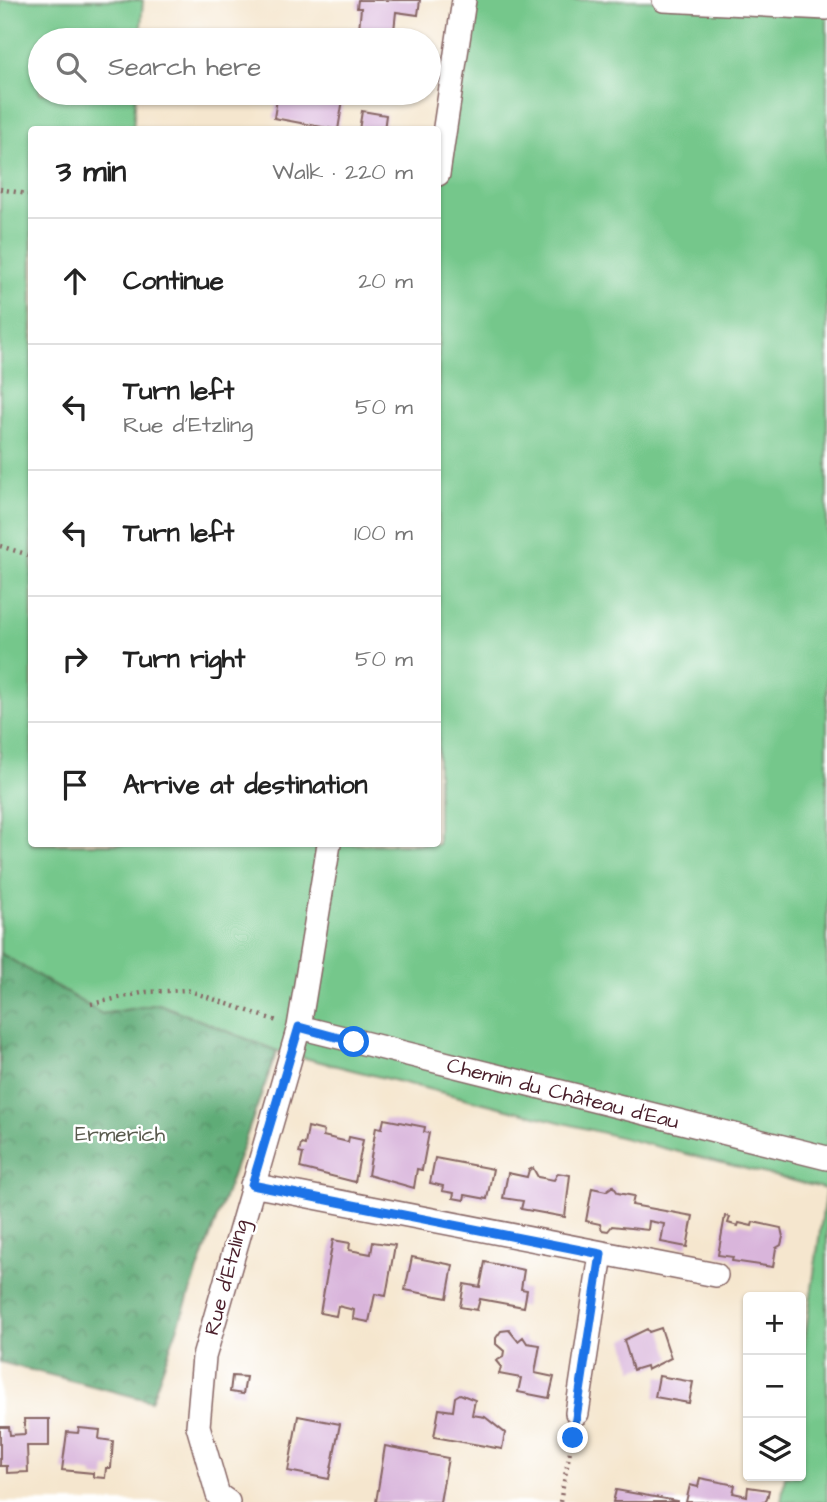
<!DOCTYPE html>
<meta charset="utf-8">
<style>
:root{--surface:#fff;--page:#f2f2f2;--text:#222;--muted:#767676;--line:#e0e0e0}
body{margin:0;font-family:"Architects Daughter",sans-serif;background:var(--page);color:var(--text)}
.controls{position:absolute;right:21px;bottom:21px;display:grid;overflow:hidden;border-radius:7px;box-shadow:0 2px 5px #0004}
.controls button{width:63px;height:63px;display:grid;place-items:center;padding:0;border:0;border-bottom:2px solid var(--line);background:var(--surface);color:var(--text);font:35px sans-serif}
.stop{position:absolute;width:21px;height:21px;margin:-16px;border:5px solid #1a73e8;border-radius:50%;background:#fff}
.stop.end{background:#1a73e8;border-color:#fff;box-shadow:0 2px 7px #0008}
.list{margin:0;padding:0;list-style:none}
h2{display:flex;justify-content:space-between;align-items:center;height:91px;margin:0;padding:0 28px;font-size:30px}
h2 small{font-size:23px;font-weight:400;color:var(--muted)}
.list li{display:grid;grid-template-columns:46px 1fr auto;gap:21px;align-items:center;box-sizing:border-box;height:126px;padding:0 28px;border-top:2px solid var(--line)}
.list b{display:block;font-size:26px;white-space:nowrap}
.list p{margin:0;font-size:23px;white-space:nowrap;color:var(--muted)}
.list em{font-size:23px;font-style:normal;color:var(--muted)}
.icon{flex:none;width:38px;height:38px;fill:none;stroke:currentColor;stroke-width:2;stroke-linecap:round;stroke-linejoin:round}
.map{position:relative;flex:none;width:827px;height:1502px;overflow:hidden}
.search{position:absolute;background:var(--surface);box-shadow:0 2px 5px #0004;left:28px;top:28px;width:413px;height:77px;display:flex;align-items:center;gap:18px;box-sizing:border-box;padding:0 24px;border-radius:38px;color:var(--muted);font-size:26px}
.panel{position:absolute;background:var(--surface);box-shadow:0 2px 5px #0004;left:28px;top:126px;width:413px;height:721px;border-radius:7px}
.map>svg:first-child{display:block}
.grass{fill:#74c78b;stroke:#5f735b;stroke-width:2}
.forest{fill:url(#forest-crowns);stroke:#546651;stroke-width:2}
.building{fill:#d9b5db}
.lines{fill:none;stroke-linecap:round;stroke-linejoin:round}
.minor-casing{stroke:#866564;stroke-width:26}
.path{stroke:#866564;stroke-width:4.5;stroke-dasharray:2 5;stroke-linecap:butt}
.minor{stroke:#fff;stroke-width:23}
.route{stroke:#1a73e8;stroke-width:9}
.labels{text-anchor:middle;stroke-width:5;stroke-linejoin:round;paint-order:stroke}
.street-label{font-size:21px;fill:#4a1f2b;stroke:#fff}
.park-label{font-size:21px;fill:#595a4d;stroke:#fff}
</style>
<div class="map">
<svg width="827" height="1502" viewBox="0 0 827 1502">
<defs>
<pattern id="forest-crowns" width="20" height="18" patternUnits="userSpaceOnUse" patternTransform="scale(1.75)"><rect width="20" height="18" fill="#5fac77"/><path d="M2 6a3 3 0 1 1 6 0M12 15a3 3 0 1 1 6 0" fill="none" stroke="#508b62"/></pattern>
</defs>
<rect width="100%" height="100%" fill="#fff"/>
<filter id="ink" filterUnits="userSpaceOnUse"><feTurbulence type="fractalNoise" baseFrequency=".0143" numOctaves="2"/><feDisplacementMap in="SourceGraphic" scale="14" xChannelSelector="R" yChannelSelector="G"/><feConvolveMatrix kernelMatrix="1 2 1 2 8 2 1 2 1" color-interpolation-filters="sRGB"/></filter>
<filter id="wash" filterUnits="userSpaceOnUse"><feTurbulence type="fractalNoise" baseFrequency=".00686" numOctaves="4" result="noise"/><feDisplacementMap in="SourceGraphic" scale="28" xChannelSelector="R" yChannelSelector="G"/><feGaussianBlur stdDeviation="1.57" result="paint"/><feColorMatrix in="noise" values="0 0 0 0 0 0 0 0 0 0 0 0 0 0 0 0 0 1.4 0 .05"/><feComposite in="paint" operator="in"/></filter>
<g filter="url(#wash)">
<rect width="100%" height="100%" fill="#f5e6ce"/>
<path class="grass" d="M0 0H143L140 40H40V93H136L133 129 32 130V844H438V174L464 0H664L827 8V1502H781L785 1476H801V1366L826 1189 277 1051 159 1004 102 1014 0 953Z"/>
<path class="forest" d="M0 953 102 1014 159 1004 277 1051 151 1401 0 1362Z"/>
<g id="blocks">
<path class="building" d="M358 0H420L418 15 396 12 393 40H358L361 8H357Z
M308 93H344L338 130 274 118 277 99 299 103 307 98Z
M362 111 386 115 384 130H359Z
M384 1119 425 1127 424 1132 429 1133 422 1170 417 1169 414 1188 368 1175 376 1127 382 1128Z
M308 1127 324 1131 323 1136 348 1142 349 1137 363 1140 355 1182 300 1168 303 1154 299 1153 301 1144 305 1145Z
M435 1158 493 1169 487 1199 465 1195 464 1200 453 1198 454 1193 442 1191 443 1186 430 1183Z
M533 1168 538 1177 554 1180 558 1173 570 1175 565 1217 521 1209 523 1201 503 1198 508 1173 527 1177 529 1170Z
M613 1186 618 1193 634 1196 632 1205 693 1216 687 1247 661 1242 664 1224 649 1221 648 1230 612 1226 608 1231 602 1230 600 1224 586 1221 592 1188 606 1191Z
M725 1216 730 1217 728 1223 738 1226 739 1223 752 1226 753 1222 781 1228 783 1237 781 1245 776 1248 773 1267 732 1261 733 1257 718 1255Z
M333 1240 350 1243 349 1250 371 1254 373 1242 395 1245 386 1296 375 1294 369 1322 353 1319 354 1310 338 1306 336 1316 320 1313Z
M412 1257 453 1265 447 1298 405 1290Z
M485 1262 524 1270 521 1289 527 1290 524 1307 480 1299 477 1310 460 1307 464 1284 480 1287Z
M661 1328 671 1358 647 1370 646 1366 633 1370 624 1340 647 1329 649 1332Z
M509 1330 518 1341 523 1337 527 1343 540 1345 535 1373 554 1377 549 1398 518 1392 521 1378 499 1374 501 1367 496 1361 503 1357 504 1351 496 1344V1338L501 1331Z
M232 1376 246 1377 243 1394 230 1392Z
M659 1376 693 1382 689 1403 655 1397Z
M460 1394 475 1400 472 1415 485 1417 505 1433 502 1449 434 1437 439 1409 453 1411 455 1397Z
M298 1416 340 1424 329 1479 288 1471Z
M24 1419H49V1446H27L28 1472 7 1473V1466H0V1427H9L10 1435 25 1434Z
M79 1428 100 1430 99 1439 113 1441 111 1468H106L105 1478 93 1477V1473L62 1470 67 1432 78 1433Z
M385 1446 448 1458 440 1502H376Z
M700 1478 735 1485 733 1493 747 1496 748 1487 769 1490 767 1499 765 1502H686L690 1485 698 1487Z
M616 1490 677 1501V1502H613Z"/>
</g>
</g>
<g filter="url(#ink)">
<use href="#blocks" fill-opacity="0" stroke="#866564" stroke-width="2"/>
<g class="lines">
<defs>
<path id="minor" d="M664 0 827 8
M438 174 464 0
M299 1027 827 1158
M252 1185 716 1275
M577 1413 601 1254
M228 1502 218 1495 198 1426 204 1357 299 1027 329 844"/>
</defs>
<use href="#minor" class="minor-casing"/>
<path class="path" d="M0 189 32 195
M0 546 32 556
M91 1004 146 992 187 990 280 1022
M560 1502 573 1435"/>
<use href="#minor" class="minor"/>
</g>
</g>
<g class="lines" filter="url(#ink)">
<path class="route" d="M354 1042 299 1027 252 1185 601 1254 573 1438"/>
</g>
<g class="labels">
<g class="street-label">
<text transform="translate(563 1093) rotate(14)" y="7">Chemin du Château d'Eau</text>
<text transform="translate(226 1277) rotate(-75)" y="7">Rue d'Etzling</text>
</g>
<g class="park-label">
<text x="120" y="1141">Ermerich</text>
</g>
</g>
</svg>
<div class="controls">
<button>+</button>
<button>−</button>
<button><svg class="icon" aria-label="layers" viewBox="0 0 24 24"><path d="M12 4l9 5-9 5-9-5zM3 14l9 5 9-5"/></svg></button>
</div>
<div class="stop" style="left:354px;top:1042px"></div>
<div class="stop end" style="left:573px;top:1438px"></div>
<div class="search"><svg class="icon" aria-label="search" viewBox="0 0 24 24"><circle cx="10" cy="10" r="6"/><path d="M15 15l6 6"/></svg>Search here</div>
<section class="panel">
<h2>3 min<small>Walk · 220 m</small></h2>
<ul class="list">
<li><svg class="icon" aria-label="ahead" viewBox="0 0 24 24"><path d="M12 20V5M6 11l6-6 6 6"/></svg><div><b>Continue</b></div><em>20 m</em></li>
<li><svg class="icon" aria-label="left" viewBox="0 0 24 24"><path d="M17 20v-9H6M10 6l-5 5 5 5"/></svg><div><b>Turn left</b><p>Rue d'Etzling</p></div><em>50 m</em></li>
<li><svg class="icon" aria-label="left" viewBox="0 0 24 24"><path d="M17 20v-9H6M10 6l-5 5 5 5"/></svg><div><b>Turn left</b></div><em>100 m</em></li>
<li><svg class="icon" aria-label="right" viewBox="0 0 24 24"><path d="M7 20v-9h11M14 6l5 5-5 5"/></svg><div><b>Turn right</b></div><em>50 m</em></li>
<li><svg class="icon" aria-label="arrive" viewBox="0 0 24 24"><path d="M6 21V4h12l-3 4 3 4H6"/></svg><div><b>Arrive at destination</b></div></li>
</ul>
</section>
</div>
